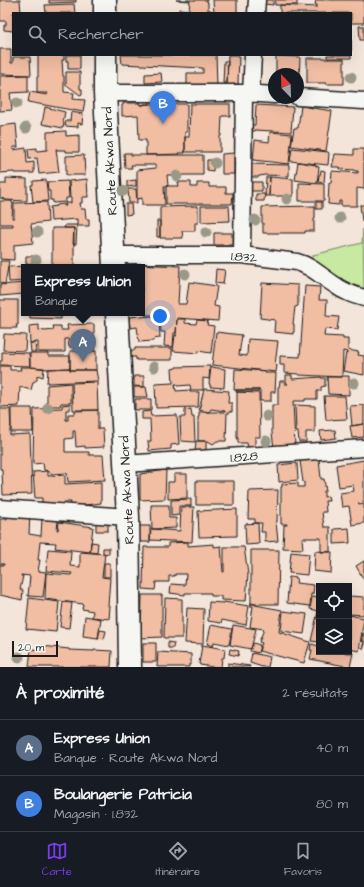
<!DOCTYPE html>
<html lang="fr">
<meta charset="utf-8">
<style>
:root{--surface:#171b24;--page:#242831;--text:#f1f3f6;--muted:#9ea1a6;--line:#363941;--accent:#7c3aed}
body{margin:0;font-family:"Architects Daughter",sans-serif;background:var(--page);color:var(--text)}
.controls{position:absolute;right:12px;bottom:12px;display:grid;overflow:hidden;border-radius:0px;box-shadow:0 4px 16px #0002}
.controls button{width:36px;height:36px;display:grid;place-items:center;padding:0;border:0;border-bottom:1px solid var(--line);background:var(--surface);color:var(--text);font:20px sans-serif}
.compass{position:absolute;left:268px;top:68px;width:36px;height:36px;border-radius:50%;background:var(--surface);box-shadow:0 4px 16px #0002;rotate:337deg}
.scale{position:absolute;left:12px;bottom:10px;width:46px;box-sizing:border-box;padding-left:4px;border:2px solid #1c1c1c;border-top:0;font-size:11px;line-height:14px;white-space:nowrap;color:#1c1c1c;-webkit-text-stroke:3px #f6f6f2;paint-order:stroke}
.you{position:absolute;left:160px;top:316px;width:14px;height:14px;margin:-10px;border:3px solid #fff;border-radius:50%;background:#1a73e8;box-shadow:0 0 0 6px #1a73e833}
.badge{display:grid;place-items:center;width:26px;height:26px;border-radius:50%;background:var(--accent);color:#fff;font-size:13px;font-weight:700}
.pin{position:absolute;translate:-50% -33px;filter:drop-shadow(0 1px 2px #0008)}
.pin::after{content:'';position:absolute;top:21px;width:14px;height:12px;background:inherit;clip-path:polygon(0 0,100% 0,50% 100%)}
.popup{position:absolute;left:21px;top:264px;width:124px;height:52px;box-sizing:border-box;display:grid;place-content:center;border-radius:0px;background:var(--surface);filter:drop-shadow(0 1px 3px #0005);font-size:13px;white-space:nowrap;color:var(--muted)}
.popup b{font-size:15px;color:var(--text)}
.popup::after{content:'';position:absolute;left:50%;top:100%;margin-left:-8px;border:8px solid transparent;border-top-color:var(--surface)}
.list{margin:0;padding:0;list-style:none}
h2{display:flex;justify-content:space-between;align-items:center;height:52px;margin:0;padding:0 16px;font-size:17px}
h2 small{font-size:13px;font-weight:400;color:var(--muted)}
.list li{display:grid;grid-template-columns:26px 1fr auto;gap:12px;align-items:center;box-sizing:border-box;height:56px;padding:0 16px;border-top:1px solid var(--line)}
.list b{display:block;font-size:15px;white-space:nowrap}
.list p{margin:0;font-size:13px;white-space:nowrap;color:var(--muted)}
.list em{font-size:13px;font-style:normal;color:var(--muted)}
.icon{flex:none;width:22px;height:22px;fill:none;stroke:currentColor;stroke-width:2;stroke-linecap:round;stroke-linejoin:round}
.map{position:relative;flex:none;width:364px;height:667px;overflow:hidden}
.search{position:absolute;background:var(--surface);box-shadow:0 4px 16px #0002;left:12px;right:12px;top:12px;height:44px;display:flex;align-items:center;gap:10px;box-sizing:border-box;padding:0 14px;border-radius:0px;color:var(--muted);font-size:15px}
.sheet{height:164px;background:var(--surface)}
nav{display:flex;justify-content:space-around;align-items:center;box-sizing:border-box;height:56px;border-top:1px solid var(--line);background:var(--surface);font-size:11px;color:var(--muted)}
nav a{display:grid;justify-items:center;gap:2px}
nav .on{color:var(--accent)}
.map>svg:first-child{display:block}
.green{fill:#c8e9a1;stroke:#72825e}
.building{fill:#f1bda3;stroke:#1c1c1c}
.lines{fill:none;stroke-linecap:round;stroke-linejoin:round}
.minor-casing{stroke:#1c1c1c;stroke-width:19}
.primary-casing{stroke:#1c1c1c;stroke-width:25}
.minor{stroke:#f6f6f2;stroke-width:16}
.primary{stroke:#f6f6f2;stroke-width:22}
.tree{fill:#9a9988}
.labels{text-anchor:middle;stroke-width:3;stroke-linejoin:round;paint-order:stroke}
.street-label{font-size:13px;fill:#1c1c1c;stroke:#f6f6f2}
</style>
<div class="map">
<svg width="364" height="667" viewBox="0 0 364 667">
<rect width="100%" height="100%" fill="#f4e5da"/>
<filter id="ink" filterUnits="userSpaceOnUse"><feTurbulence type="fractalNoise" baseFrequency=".025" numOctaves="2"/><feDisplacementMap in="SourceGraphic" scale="8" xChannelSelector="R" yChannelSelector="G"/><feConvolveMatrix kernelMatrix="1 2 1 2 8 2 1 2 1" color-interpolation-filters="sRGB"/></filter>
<g filter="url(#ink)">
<path class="green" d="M363 229 364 289 350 285 339 278 313 261V255L362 243Z"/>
<path class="building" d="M0 0H20L21 13H13V31L4 30V25H6V21H0Z
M49 0H76V2L49 3Z
M176 0H207V2H208V10H211V13H173L179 11V9L189 10 190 1Z
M213 0H237V13H214Z
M265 0H273V5L265 4Z
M275 0H297V5H275Z
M316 0H364V23H351V13H280V5L317 7V5H315Z
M74 4 75 13H46L45 5Z
M359 26H364V40H360Z
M351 29V58H327V55H351Z
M0 49H11V63H13V57H30L31 75 0 74Z
M38 55H64V60H62L63 76H64V92L74 93 73 99 85 100 83 112 28 102 30 92 47 95 48 93H37V77H38Z
M66 55H80V69H68V61H66Z
M121 55H216L217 85H187V73H203V68L122 64Z
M228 55H239L238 84 227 85Z
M276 56 300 57 299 81H298V74H276Z
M307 58H325V59H344V84H326V83H307Z
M224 61H228L227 83H223Z
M66 72H80V89H82V94L80 95 68 86H66Z
M161 73 162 82 145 83V74Z
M28 75V92L10 93 12 110 0 111V76Z
M140 101H150V104L140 105Z
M123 103H140V105H144V104H187V132H185V153H179L180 154 146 155V140H139L138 115 122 116V105H123Z
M190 104H230V116H222L221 136H220V152H185V137H189Z
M256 105 293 107 291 132 255 130V131H248V125H255Z
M301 106 332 111 326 151 291 146 294 128H298Z
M45 107 65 112 63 122 64 123 63 128 42 124Z
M71 112 83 114 82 124 78 123V127L65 126 66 121H70Z
M16 124 18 147H13V150L26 148 27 163 34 162V173H14V172L0 173V126Z
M66 131V136L79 135V152H66V150H57V149H56L59 172 39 174 37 158 29 159 28 149 37 148V151L47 150V132Z
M270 132 292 134 289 164 253 160 255 140 269 142Z
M292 148 328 152 329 153 328 165 290 161Z
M354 149H364V189L357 188V206H341V201H339V205L328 204 329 183H331L332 171 358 173V171H355V170L340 169V167H332L335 154 354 155Z
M124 153H131V155H203V175H167L168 186H164L165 205H142V198L137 199V170L156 168V165H131L132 168H125Z
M234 153V174H222V154Z
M84 155 85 175H66V156Z
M207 160H214L213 171 207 170Z
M298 162 316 165V166L319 167 317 183 295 180Z
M251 164 289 165V176L265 175 259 176V177H250Z
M321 170 325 171 324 183 318 182 319 175H320Z
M266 177H270L269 196H265Z
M270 177 293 179V196H269Z
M6 178 27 179V201L5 200V199L0 198V184H6Z
M87 179 88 197H82V203H80L81 209H85L86 219H89V226H77V219L51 221 50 207 57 206V205L64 204V206H66L65 203H71V198H70L69 181Z
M46 180 48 201 33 202 31 185H33V181Z
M136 180V186L127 187V181Z
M68 181 69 198H66V202L53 203V200H50V191H48L47 182Z
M178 182H191V187H197V183H209V187H226V193H233L232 204H166V186H179Z
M248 182H262V191H248Z
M299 183 324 184V201H299Z
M128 189H136L137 203H129Z
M256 194H265L264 201H256Z
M0 201H12V203H13L12 218H14V203L47 202 48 222 31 224 33 243 14 245V260L0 259V226H13V224H0Z
M316 202H322V209H316Z
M126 204H131L132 214 126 215Z
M360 205H364V221H362Z
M198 206V223H195V231H182L183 238H160V207Z
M201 206H229L230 221 201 222Z
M315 206V219H314V231H305V233H263V223H262V207Z
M157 221H160V237H157Z
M65 225H77L76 244H73L74 228H64Z
M52 228H74V267H52Z
M214 233H232V245H214Z
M26 256H33V263L26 264Z
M0 261H9L5 284 0 283Z
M135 264 180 266 178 304H186L189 282 217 286 214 306 219 307 218 321 177 318 176 333H174L173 347 164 346 165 332H161L160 312 159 315H145V309H142V267H135Z
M25 266 24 267V281L9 282 8 267Z
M216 269 225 270 223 284 215 283Z
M24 283V294L0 296V285Z
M262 283 298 285V306L295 307 293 324H294V332H293V334L274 332 275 320 260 318Z
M305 286 320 287 319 300H327L326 316 339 317 337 330 325 329 324 336 343 337V339H348V350L359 352 358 355 364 356V375L343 371 346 353 347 354V352L343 351 342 377 299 375V374L284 373V365H280V356L300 357Z
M0 300H18V325H16L17 328H0Z
M30 313H61V319L30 318Z
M140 316V317L153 316V318H159L160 338 153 339V341L139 342 137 327 130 328 129 317Z
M177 319H185V323L196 324 197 320 208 321 207 325 214 326 211 353 198 351V353L173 351 175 335 177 336 176 335Z
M94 324V351H82V346L69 347 68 339H65V352H38V342L30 343 29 326 39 325V330L45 331 54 330 53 326H61V330H68L67 325Z
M216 332 242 335 239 355 247 356 248 339 278 341 275 365H277L276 372 212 365Z
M4 334 26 335 25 351 3 350Z
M30 343H35L36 352H31Z
M135 348H172V360H136V357H130V351L135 350Z
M70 351H96V370H70Z
M2 352 29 353 30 366 0 365V361H2Z
M30 353H48V356H70V368L48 369 30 367Z
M0 366H10V370H21L20 367H30L44 368 43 377 37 375V380L33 382 31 390 20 387 19 406 0 407Z
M210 366 209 379 203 378V390H191L190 385 177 386V384H175L176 391 190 390V392H199L198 407 156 408 155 384 173 383 172 369 176 368V367Z
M211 367 225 369 224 388 210 387V384H209Z
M70 368V370H96L98 381 47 383 48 369Z
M235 369 266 371 265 373H276L275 392H271V401H260V390H234Z
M286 375H292V379L321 377V378H325V386L321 387V391H317V399H305V401H293L295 446 274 448 272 433V405H278V387H279L280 381H285V384H288L286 382Z
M134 376H144V387L134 386Z
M342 376H349V395L328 394 327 377H342Z
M97 382 98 410H73L72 383Z
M71 383V403H61L60 406H47V385Z
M134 387H146L148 397H134Z
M204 389 229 391 228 403H232V412L230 411V413H227L226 441H217L213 444 208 441H198V417H199V412H225V411L211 409 209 412 199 410Z
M236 390H259L258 392H236Z
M237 392 259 393 260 437H255V447L248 448 247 443H238V438H237Z
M324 396H345L347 419 326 420Z
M135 399H151V410H135Z
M70 404V410H66V420H68V414H75V411L98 410V429H103L104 447 85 448V446L76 447 75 431H73V438L65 439V452H89V455H103L105 480 68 482 67 473 52 474 48 471 44 470 43 463 33 464 34 409 62 408V405Z
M295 405 315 406V432H306V442H299L298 432H296Z
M364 405V424L352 426 350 406Z
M11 408H32L33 432H11Z
M0 409H10L11 429H10V435L30 434 32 494 3 495 2 469H0Z
M191 409 192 417H194L195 442 181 441 180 417H185V410Z
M150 411 151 416 177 415 179 444 171 445V449L149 451 148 441H151L150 419H142V412Z
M364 424V437L352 438 350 426Z
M335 430 336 438 321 440 320 431Z
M196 441H206V451H195Z
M319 458 321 479H324L326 491H324V497L328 496 329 501H325L326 512H322L324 527H330V552H321V538H302L303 549 283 548 284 525H287V524H281V487H282V484L298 483V487H304V482H303L300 461Z
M364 460V502L358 503 359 505 364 504V523L352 525 349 506 342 507 340 493 354 491 353 485 339 487 336 465Z
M297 463 298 480 279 482 278 465Z
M166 470 165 499 140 500V474Z
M48 471V476L65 475V484L101 482V503L70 507 71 502H64V505L42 504V498H35L33 472Z
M174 474H187V498L168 499V482H174Z
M196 481H234V505H196Z
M278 490 277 522H276L278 541 265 542V532H261L262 523H255V519H248L249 491Z
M191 499V506H179V515L171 516V500Z
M151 505H169V518H176V528L152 529Z
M181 507H194L192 542 150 540 151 529 180 531Z
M237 509V536L199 537 198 511Z
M7 514 30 515 29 534 41 536 42 519 58 520 57 530H58L59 522 93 527 90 552 55 548 56 543 40 542 38 560H40L38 571 46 572 43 597 28 596 30 576 21 575V576H23L20 590H23L22 600 0 595V565H4V564H0V519H7Z
M108 522V531H96V523Z
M258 523 259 544 246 545 245 524Z
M139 526H150V542H139Z
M349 528 350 543 334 544V529Z
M91 542 98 543 97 553 90 552Z
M188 542V546L214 544V547L221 546 223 572H224V547H244L248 574 246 601 221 600V596H211V593H185V595L170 593 171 584 185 585 186 574H175V576H169V582H156L155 590 143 589 144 547H168V543Z
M103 548H109V554L103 553Z
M48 549 71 551 70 566 80 567V552L105 554 102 577 110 578 108 606H110L109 619 92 617 93 611 82 609 83 604 45 599 46 573 71 575 72 573 46 571Z
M251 550H279L278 604H251Z
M315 551 332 552 331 573 314 571Z
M291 552 309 554 307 575 289 573Z
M364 561V580L356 566Z
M104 563H110V577H104Z
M289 577 297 578 296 583 314 585 313 594H311L310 606 287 603Z
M142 595H162V637L141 638Z
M349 596 364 597V615L349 614Z
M312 597 319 598V611L310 609Z
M29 598 59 602 56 632 26 629Z
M165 598 182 599V638H164Z
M63 602 72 603 69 628 60 627Z
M209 602 224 603V602L249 606 246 625 222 620 221 623 208 621Z
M251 603 255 604V605L282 610 279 632 310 642 304 663 259 651 262 643 259 642 264 629 250 627 253 606H250Z
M187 608 204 609 203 644 185 643Z
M283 611 307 614 304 634 281 631Z
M318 611H319V642L311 641Z
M349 615 364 618 359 651 349 649Z
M85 616 101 619 98 638 83 636Z
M211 625 232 629 229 645 214 642 213 646 207 644Z
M233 625 256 629 251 649 230 645Z
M100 630 106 631 104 639 98 638Z
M363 633H364V648H362L364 642 361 641Z
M168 642 174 643 173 648H168Z
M143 643H156V662H143Z
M253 643 260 645 258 653 250 651Z
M311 644 319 646V652L353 653 350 667 310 659 312 650H310Z
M202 645 225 649 224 658H222L221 667H213L200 665V664H199Z
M42 646 69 649V650L94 651V650L112 651 111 667H29L31 649 41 650Z
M230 649 239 651 238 656 229 654Z
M158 652 191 654V664H189V667H157Z
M252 653 270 657 268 667H262L250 663Z
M228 663 250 666V667H228Z"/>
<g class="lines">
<defs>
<path id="minor" d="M256 13 257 0
M105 93H244L274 95
M251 94 253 55
M298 97 364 101
M114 255H242L297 262C312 266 322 277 335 285 344 292 354 295 364 298
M242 255 244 93
M124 464 364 448
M0 508 128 517"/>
<path id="primary" d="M105 0V13
M105 55V93L114 267
M117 313 128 517 130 667"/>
</defs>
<use href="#minor" class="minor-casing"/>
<use href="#primary" class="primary-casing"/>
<use href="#minor" class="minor"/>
<use href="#primary" class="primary"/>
</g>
<g class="tree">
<circle cx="351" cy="77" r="5.5"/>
<circle cx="17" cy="103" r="5.5"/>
<circle cx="26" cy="128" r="5.5"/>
<circle cx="215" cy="163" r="5.5"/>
<circle cx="177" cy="176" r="5.5"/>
<circle cx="123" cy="191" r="5.5"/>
<circle cx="287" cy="199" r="5.5"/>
<circle cx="340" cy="218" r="5.5"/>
<circle cx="255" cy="220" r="5.5"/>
<circle cx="37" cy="232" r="5.5"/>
<circle cx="206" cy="232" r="5.5"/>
<circle cx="36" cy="260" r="5.5"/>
<circle cx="185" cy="274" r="5.5"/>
<circle cx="154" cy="367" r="5.5"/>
<circle cx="354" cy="383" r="5.5"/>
<circle cx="48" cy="408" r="5.5"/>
<circle cx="267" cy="416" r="5.5"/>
<circle cx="266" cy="441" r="5.5"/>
<circle cx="19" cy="657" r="5.5"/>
</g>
</g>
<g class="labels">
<g class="street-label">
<text transform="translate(109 161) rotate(-93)" y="5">Route Akwa Nord</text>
<text transform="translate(244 256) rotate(4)" y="5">1.832</text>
<text transform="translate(244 456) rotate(-4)" y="5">1.828</text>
<text transform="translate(126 490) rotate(-93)" y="5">Route Akwa Nord</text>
</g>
</g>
</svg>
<div class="controls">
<button><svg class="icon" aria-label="locate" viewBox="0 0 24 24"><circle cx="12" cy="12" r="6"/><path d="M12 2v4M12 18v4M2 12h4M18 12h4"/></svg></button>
<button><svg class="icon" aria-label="layers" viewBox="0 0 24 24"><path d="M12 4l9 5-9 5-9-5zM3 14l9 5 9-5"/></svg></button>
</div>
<svg class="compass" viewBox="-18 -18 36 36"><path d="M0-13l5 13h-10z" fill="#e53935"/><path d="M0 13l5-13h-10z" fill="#9ea1a6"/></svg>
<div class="scale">20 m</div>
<div class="you"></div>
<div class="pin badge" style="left:83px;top:362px;background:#5c6f8a">A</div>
<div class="popup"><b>Express Union</b>Banque</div>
<div class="pin badge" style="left:163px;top:124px;background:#3f7fe0">B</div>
<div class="search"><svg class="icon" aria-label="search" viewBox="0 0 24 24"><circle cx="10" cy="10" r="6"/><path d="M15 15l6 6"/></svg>Rechercher</div>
</div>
<section class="sheet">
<h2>À proximité<small>2 résultats</small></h2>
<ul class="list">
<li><span class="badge" style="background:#5c6f8a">A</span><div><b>Express Union</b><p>Banque · Route Akwa Nord</p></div><em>40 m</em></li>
<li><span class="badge" style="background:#3f7fe0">B</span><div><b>Boulangerie Patricia</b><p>Magasin · 1.832</p></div><em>80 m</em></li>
</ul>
</section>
<nav>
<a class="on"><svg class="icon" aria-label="map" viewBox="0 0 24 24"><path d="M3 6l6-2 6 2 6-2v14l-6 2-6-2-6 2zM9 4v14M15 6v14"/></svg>Carte</a>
<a><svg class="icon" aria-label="directions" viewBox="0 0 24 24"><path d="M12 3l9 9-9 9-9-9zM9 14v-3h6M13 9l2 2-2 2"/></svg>Itinéraire</a>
<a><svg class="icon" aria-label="saved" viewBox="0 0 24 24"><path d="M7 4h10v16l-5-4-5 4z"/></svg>Favoris</a>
</nav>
